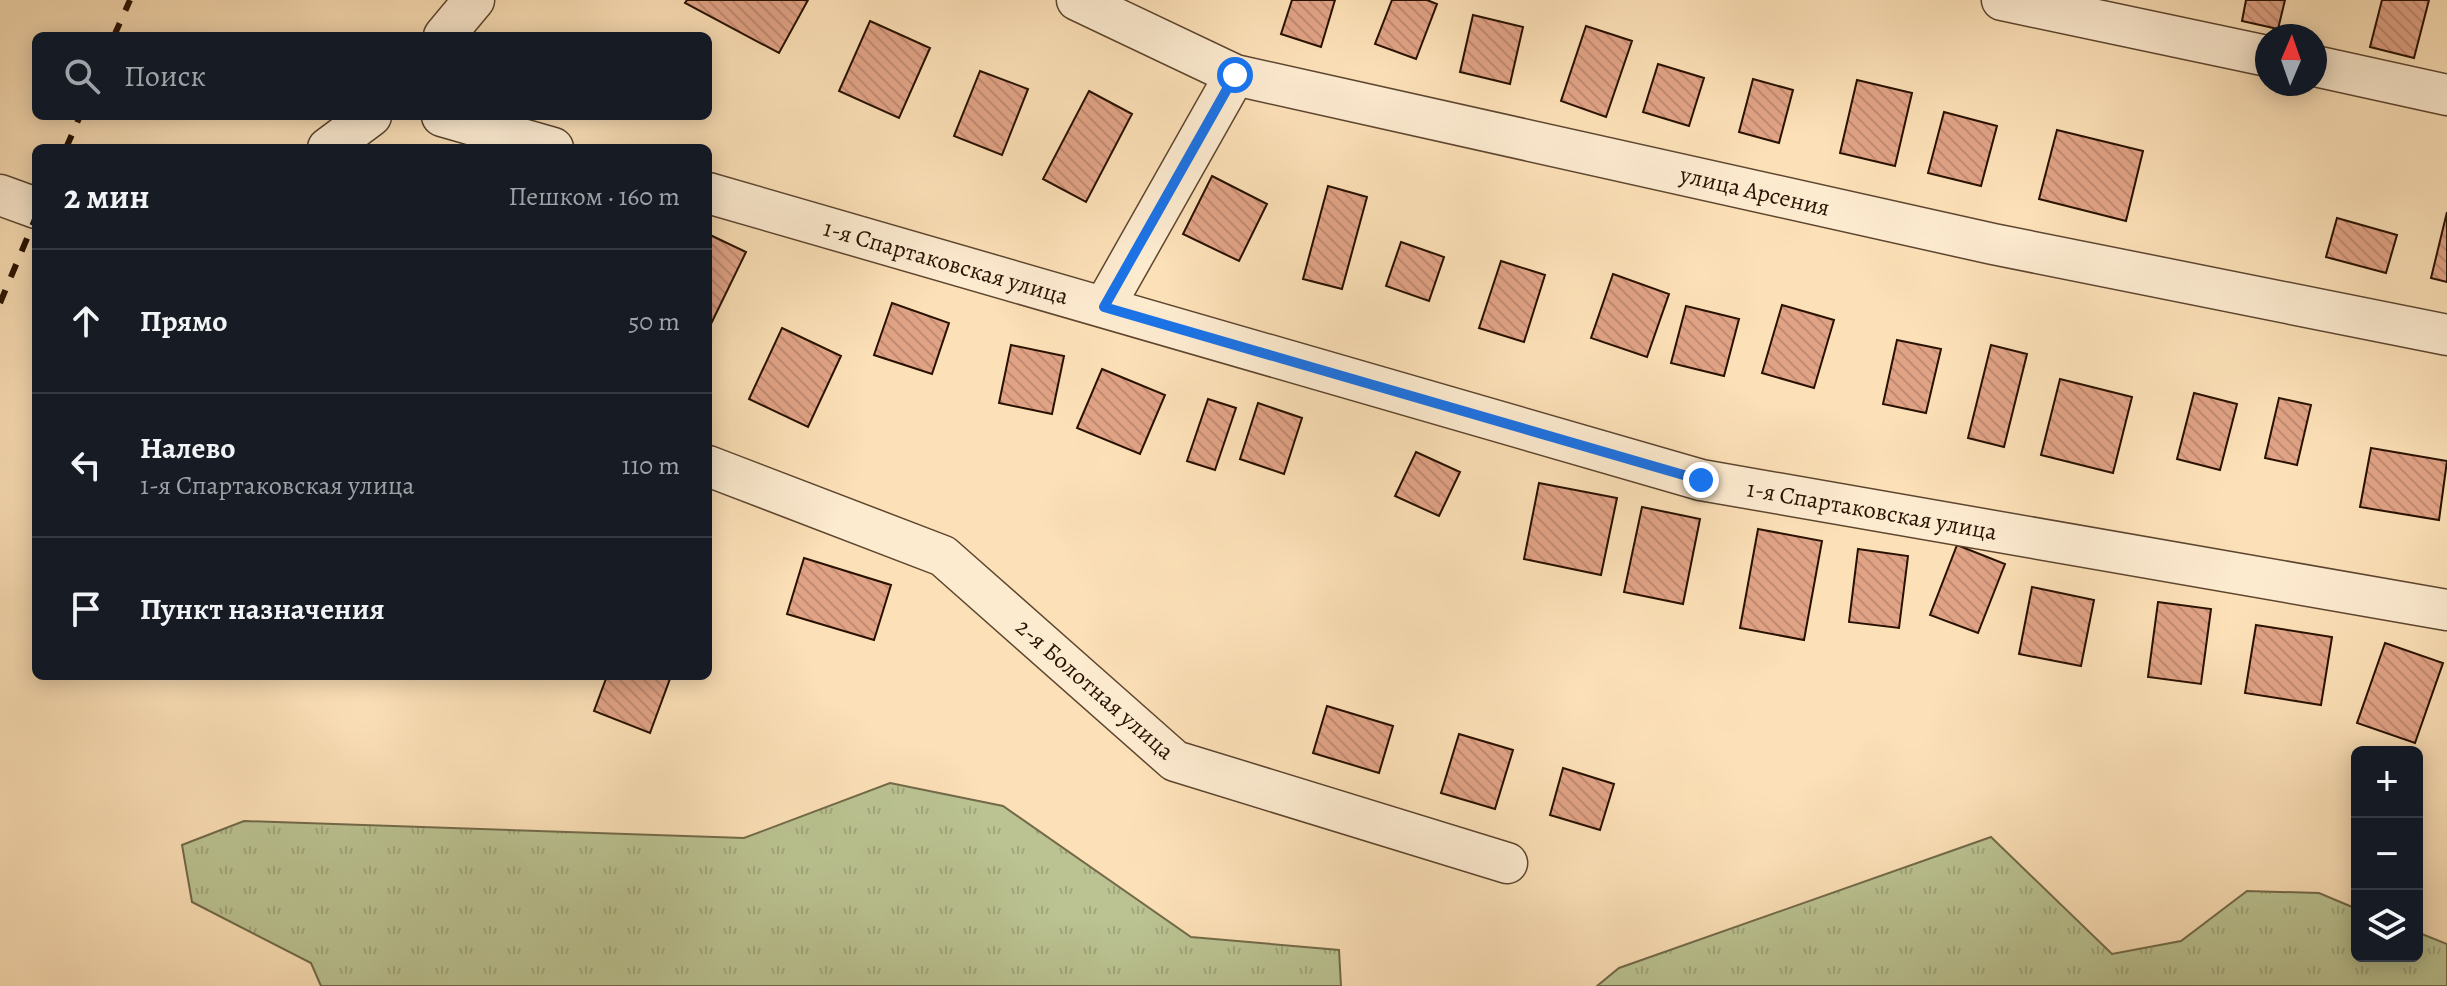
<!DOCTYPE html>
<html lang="ru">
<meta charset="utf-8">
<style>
:root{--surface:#171b24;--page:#242831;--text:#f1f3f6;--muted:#9ea1a6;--line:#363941}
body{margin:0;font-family:Alegreya,serif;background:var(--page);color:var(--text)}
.controls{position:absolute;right:24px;bottom:24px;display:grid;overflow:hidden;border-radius:12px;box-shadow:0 4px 20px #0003}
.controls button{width:72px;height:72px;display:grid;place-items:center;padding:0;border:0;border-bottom:2px solid var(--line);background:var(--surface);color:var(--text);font:40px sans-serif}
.compass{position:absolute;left:2255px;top:24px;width:72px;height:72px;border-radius:50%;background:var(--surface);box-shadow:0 4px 20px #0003;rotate:2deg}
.stop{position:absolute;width:24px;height:24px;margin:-18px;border:6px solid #1a73e8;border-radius:50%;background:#fff}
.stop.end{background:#1a73e8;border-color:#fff;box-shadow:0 2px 8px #0008}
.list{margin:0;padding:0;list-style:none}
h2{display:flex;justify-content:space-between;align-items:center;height:104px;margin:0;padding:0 32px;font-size:34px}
h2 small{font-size:26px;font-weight:400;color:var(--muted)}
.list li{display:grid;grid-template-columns:52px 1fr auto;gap:24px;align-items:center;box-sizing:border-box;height:144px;padding:0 32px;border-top:2px solid var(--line)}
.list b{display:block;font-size:30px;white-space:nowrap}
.list p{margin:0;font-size:26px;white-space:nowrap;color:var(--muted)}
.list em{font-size:26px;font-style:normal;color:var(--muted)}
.icon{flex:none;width:44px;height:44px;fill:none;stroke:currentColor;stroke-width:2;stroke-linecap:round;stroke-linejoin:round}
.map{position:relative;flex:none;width:2447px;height:986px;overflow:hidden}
.search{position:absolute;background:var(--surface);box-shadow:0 4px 20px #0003;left:32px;top:32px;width:680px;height:88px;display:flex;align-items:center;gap:20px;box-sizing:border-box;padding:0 28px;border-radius:12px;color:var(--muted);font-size:30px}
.panel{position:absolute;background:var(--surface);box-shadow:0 4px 20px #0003;left:32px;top:144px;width:680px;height:536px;border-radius:12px}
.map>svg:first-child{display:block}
.grass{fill:url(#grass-tufts);stroke:#726a49;stroke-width:2}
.building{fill:url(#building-back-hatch);stroke:#281100;stroke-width:2}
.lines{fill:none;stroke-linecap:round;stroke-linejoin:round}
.minor-casing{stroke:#5d452e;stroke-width:43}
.minor{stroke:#fdebd0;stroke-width:40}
.rail{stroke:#281100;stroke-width:6;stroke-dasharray:14 14;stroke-linecap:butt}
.route{stroke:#1a73e8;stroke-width:10}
.labels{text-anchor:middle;stroke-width:6;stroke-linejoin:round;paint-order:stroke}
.street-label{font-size:24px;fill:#281100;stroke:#fdebd0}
</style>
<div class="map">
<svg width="2447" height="986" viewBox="0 0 2447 986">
<defs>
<pattern id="grass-tufts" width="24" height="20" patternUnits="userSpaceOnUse" patternTransform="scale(2)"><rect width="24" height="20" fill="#bbc392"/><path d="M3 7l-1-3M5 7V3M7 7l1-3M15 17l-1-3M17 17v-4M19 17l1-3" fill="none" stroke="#a1a67c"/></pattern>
<pattern id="building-back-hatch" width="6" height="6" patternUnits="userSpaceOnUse" patternTransform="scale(2)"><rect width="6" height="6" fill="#e1a386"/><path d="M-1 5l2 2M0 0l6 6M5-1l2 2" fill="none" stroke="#c18b72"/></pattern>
</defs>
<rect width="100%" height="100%" fill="#fce0b7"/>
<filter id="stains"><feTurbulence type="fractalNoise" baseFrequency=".0025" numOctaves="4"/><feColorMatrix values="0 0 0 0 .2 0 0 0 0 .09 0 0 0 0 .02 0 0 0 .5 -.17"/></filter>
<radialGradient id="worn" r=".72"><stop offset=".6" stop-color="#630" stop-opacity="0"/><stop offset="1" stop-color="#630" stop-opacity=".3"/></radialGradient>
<path class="grass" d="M890 783 1003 806 1191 937 1339 950 1341 986H321L311 963 192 902 182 845 244 821 744 838Z
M1991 837 2112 954 2181 941 2247 891 2319 893 2357 909V956H2417V932L2447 944V986H1597L1619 968Z"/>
<path class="building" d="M687 0H808L779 53 685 3Z
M1292 0H1335L1321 47 1281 34Z
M1392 0H1427L1437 4 1416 59 1375 44Z
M2246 0H2285L2278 29 2242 21Z
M2382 0H2429L2414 58 2370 47Z
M1473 15 1523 27 1510 84 1460 72Z
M870 21 930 48 899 118 839 91Z
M1586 26 1632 41 1606 117 1561 101Z
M1658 64 1704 78 1689 126 1643 112Z
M980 71 1028 89 1002 155 954 136Z
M1753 79 1793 90 1779 143 1739 132Z
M1857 80 1912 93 1895 166 1840 153Z
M1089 91 1132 114 1086 202 1043 179Z
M1944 112 1997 126 1981 186 1928 173Z
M2057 130 2143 151 2126 221 2039 199Z
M1212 176 1267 204 1239 261 1183 234Z
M1328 186 1367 197 1342 289 1303 279Z
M2447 212V282L2431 278Z
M2337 218 2397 235 2386 273 2326 257Z
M708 234 746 252 708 330Z
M1401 242 1444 257 1429 301 1386 286Z
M1501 261 1545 275 1524 342 1479 328Z
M1613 274 1669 294 1647 357 1591 338Z
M892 303 949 323 932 374 874 355Z
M1782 305 1834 320 1814 388 1762 373Z
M1686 306 1739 319 1724 376 1671 363Z
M782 328 841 356 808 427 749 399Z
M1897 340 1941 349 1926 413 1883 404Z
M1011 345 1064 356 1052 414 999 403Z
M1991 345 2027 354 2004 447 1968 438Z
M1102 369 1165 395 1140 454 1077 428Z
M2060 379 2132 397 2113 473 2041 455Z
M2194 393 2237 404 2220 470 2177 459Z
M2279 398 2311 405 2297 465 2265 458Z
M1208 399 1236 408 1215 470 1187 461Z
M1258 403 1302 418 1284 474 1240 459Z
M2371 448 2447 461 2439 520 2360 507Z
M1416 452 1460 472 1439 516 1395 496Z
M1539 483 1617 498 1601 575 1524 559Z
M1642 507 1700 519 1683 604 1624 592Z
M1758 529 1822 541 1804 640 1740 628Z
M1957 545 2005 564 1978 633 1930 615Z
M1858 549 1908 556 1899 628 1849 622Z
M804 558 891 585 874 640 787 614Z
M2032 587 2094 600 2081 666 2019 654Z
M2158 602 2211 609 2201 684 2148 677Z
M2256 625 2332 637 2321 705 2245 693Z
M2385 643 2443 663 2415 743 2357 723Z
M607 676H671L650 733 594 711Z
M1327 706 1393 726 1379 773 1313 753Z
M1459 734 1513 750 1495 809 1441 793Z
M1563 768 1614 784 1600 830 1550 815Z"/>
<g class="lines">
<defs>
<path id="minor" d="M1077 0 1235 75 1993 244 2447 335
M2002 0 2267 56
M444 36 474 0
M2315 66 2447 95
M442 116 553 148
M328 148 371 116
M708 193 1701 480 2447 610
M0 195 36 208
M1104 307 1235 75
M708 466 943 556 1175 761 1507 863"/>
</defs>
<use href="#minor" class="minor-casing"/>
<use href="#minor" class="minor"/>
<path class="rail" d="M114 36 130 0
M66 148 80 116
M0 303 36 217"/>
</g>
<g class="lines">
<path class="route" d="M1235 75 1104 307 1701 480"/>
</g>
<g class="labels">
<g class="street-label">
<text transform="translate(1755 191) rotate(13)" y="8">улица Арсения</text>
<text transform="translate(946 262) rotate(16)" y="8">1-я Спартаковская улица</text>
<text transform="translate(1872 510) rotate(10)" y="8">1-я Спартаковская улица</text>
<text transform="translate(1095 689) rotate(41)" y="8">2-я Болотная улица</text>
</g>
</g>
<rect width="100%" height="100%" filter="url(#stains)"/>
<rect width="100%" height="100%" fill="url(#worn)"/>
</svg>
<div class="controls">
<button>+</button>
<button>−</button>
<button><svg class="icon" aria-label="layers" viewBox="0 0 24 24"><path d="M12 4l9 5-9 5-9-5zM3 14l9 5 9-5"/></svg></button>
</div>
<svg class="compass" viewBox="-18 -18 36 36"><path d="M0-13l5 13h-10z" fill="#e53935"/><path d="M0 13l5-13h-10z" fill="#9ea1a6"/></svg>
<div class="stop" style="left:1235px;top:75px"></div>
<div class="stop end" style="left:1701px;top:480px"></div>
<div class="search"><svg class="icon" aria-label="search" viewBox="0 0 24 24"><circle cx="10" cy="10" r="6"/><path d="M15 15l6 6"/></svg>Поиск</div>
<section class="panel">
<h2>2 мин<small>Пешком · 160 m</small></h2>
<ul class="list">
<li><svg class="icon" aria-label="ahead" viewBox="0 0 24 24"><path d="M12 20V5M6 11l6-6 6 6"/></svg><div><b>Прямо</b></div><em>50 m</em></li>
<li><svg class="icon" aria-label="left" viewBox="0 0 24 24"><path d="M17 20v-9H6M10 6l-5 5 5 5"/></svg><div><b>Налево</b><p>1-я Спартаковская улица</p></div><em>110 m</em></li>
<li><svg class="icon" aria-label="arrive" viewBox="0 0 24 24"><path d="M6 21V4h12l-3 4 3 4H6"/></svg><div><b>Пункт назначения</b></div></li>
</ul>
</section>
</div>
